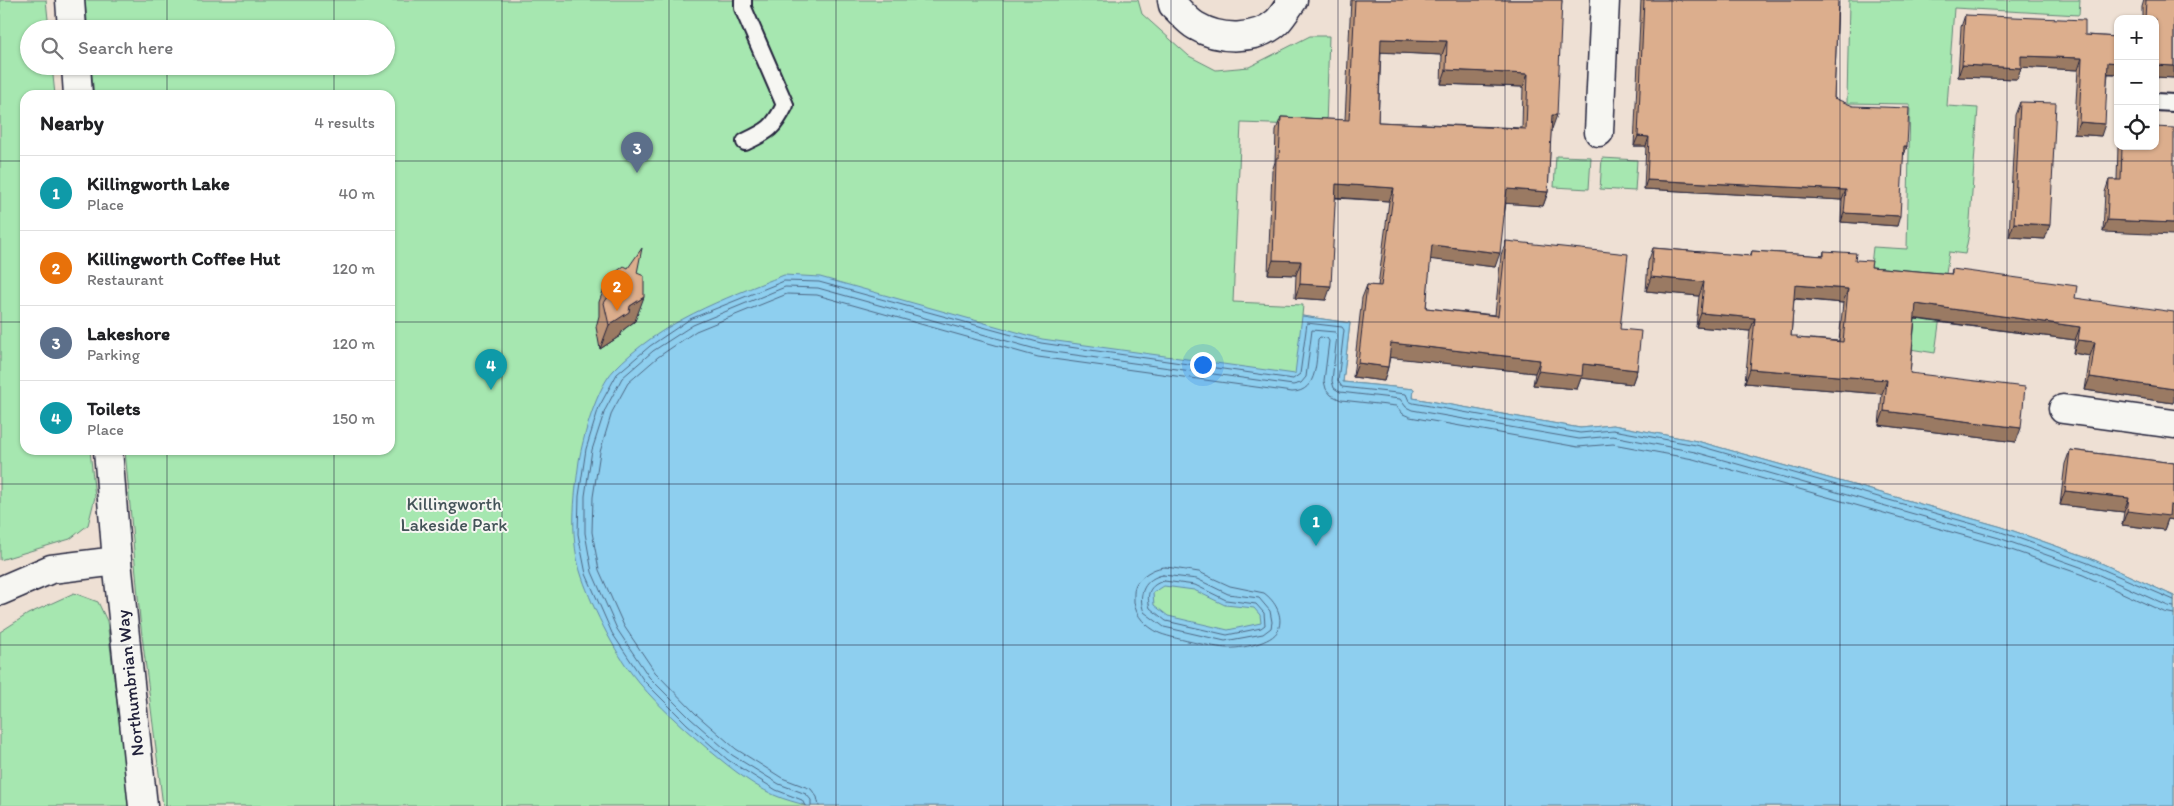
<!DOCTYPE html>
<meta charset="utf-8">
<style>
:root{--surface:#fff;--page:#f6f6f6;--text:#202124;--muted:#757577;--line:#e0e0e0;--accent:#111827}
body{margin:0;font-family:Itim,sans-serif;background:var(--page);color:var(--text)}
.controls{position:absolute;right:15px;top:15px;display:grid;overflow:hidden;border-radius:10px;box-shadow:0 1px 4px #0004}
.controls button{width:45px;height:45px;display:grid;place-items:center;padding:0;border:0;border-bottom:1px solid var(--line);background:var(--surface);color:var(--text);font:25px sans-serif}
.you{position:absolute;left:1202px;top:364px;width:18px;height:18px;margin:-12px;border:4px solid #fff;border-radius:50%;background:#1a73e8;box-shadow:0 0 0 8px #1a73e833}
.badge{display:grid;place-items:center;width:32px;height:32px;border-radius:50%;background:var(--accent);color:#fff;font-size:16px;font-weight:700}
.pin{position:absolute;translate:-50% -41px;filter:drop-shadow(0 1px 2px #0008)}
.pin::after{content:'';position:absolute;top:26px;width:18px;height:15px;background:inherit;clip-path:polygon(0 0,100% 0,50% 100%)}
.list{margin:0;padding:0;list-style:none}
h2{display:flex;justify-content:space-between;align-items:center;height:65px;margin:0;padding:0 20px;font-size:21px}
h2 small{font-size:16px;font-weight:400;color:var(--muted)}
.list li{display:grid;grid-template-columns:32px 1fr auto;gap:15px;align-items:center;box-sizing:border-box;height:75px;padding:0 20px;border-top:1px solid var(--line)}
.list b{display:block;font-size:19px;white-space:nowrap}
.list p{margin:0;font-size:16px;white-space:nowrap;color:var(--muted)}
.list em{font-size:16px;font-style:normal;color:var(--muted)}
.icon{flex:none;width:28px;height:28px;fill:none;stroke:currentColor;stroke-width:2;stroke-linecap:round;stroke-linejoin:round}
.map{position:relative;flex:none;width:2174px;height:806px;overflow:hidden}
.search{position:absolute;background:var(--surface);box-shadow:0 1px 4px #0004;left:20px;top:20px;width:375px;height:55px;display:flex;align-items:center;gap:12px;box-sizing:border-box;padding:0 18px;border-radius:28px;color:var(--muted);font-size:19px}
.panel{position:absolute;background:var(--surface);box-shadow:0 1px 4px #0004;left:20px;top:90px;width:375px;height:365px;border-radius:15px}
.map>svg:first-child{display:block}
.green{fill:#a6e7b0;stroke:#648476}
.water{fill:#8ecfef;stroke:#638aa7;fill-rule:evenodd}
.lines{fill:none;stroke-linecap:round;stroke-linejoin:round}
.shore{stroke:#4d6783;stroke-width:1}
.service-casing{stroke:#22223b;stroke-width:20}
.minor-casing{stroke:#22223b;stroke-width:31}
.tertiary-casing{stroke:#22223b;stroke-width:31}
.secondary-casing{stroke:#22223b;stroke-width:31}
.service{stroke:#f6f6f2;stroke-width:16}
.minor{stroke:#f6f6f2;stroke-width:28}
.tertiary{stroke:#f6f6f2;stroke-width:28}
.secondary{stroke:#f6f6f2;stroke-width:28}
.wall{fill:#bd9679;stroke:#22223b;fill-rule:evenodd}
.shaded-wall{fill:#9a7a63;stroke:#22223b}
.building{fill:#dcae8d;stroke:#22223b;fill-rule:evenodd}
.grid{fill:none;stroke:#22223b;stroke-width:1;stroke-opacity:0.55}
.labels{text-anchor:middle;stroke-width:4;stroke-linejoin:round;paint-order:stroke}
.park-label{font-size:18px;fill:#435358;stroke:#f6f6f2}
.street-label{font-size:18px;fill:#22223b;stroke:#f6f6f2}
</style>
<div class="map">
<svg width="2174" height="806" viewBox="0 0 2174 806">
<rect width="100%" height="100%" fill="#eee0d4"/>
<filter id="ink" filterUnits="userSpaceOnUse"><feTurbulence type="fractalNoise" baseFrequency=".02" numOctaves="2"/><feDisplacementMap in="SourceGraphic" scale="10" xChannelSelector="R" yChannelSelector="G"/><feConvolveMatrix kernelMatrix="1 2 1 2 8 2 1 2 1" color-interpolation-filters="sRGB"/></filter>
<g filter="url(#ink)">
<path class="green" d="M0 0H46L49 29H29V66H52L55 95H25V450H90L95 497 88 525 70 539 0 560Z
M85 0H1138L1142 14 1189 56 1216 70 1249 67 1310 36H1329L1326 126 1241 123 1233 302 1303 305 1302 316 1350 323 1343 382 1414 389 1413 398 1580 428 1613 425 1697 441 2002 527 2090 558 2174 596V806H163L140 619 125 450H390V95H94L91 66H386V29H88Z
M1849 0H2080L2079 15 1954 8 1947 106 1978 108 1969 234 1965 254 1949 252 1935 353 1910 349 1870 275 1873 247 1907 249 1910 104 1847 103Z
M1556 156 1591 157 1589 189 1554 187Z
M1602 158 1637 160 1635 191 1600 189Z
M74 593 98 602 107 621 130 806H0V632L28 614Z"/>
<path class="water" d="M784 275 820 277 1042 339 1295 374 1302 316 1350 323 1343 382 1414 389 1413 398 1580 428 1613 425 1697 441 2002 527 2090 558 2174 596V806H807C796 802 785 800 774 795 748 783 723 762 701 743 680 725 659 706 641 685 618 660 593 609 582 577 569 539 574 499 579 461 583 437 597 387 614 370 660 322 723 299 784 275ZM1164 586 1194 590 1225 605 1254 608 1260 615 1261 623 1228 630 1168 616 1154 605 1153 593Z"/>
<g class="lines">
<path class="shore" d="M1166 567 1199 572 1230 586 1264 593C1275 601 1284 616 1278 630 1273 643 1240 649 1227 648 1217 648 1167 637 1159 633 1146 626 1136 617 1134 602 1134 594 1133 586 1139 580 1146 573 1156 567 1166 567Z
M1163 575 1197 579 1228 594 1259 598 1270 611 1272 622 1271 628 1263 634 1225 641 1164 627 1144 612C1137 594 1145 578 1163 575Z
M1164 581 1195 585 1226 600 1256 604 1264 613 1265 625 1261 628 1227 635 1166 621 1150 608C1146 594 1149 585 1164 581Z
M805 806 802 800 776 790 728 760 687 724 644 681 612 633 586 574 578 534 579 496 586 449 599 407 617 374 650 346 690 319 784 281 819 282 1041 343 1293 379 1300 374 1307 323 1342 327 1344 330 1338 381 1342 387 1406 394 1409 401 1413 403 1580 433 1613 430 1696 445 2001 532 2088 563 2174 600
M811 806V800L806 794 779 784 732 755 691 719 649 677 617 629 592 572 585 533V496L592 450 605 410 622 378 653 351 693 325 785 287 818 288 1039 350 1293 385 1301 383 1306 377 1312 330 1335 332 1337 335 1332 381 1334 388 1340 392 1400 399 1406 407 1412 410 1579 439 1613 436 1695 452 1999 538 2086 569 2168 606 2174 607
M819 806 817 797 811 789 782 778 736 749 696 714 655 672 624 626 599 570 592 532 593 497 600 452 612 412 628 383 658 357 696 331 787 294 817 295 1038 357 1292 392C1319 392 1316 358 1318 339L1320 337 1327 338 1329 341 1324 381 1326 389 1331 395 1341 400 1396 406 1403 414 1410 417 1578 447 1613 444 1693 459 1997 545 2083 575 2164 612 2174 614"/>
<defs>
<path id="service" d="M743 0V8L785 105C773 129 768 131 745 142
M2155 102 2174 103"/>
<path id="minor" d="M1172 0 1173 5C1180 11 1187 21 1196 26 1219 40 1256 41 1277 22 1283 16 1288 7 1293 0
M1599 132 1605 0
M2063 409 2174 424"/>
<path id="tertiary" d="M117 561 143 806"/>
<path id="secondary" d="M70 0 72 29
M76 66 78 95
M0 591 51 569 117 561 108 450"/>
</defs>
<use href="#service" class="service-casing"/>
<use href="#minor" class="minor-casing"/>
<use href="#tertiary" class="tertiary-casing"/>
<use href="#secondary" class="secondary-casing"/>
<use href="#service" class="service"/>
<use href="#minor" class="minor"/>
<use href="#tertiary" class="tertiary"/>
<use href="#secondary" class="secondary"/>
</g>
<path class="wall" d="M1351 0H1562L1551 129 1548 192 1543 206 1506 203 1495 267 1430 259 1426 308 1495 315 1501 255 1506 241 1620 329 1637 370 1632 384 1581 378 1577 389 1533 385 1535 373 1390 357 1388 367 1384 381 1353 377 1362 298 1367 285 1378 286 1389 201 1335 198 1326 300 1295 298 1296 275 1268 274 1272 171 1275 162 1276 130 1281 117 1345 120ZM1381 52 1442 55 1441 84 1523 87 1522 128 1378 122Z
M1641 0H1838L1834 98 1907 146 1904 155H1903L1897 226 1841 222 1842 200 1644 189 1646 146H1634Z
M2144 0H2174V78L2155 77V19H2142V7Z
M1965 15 2085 35 2118 37V74H2108L2101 136 2074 134 2078 70 2021 67 2017 79 1958 77 1961 27Z
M2020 102 2045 239 2009 237 2015 115Z
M2118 146H2155L2103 232 2105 192 2109 180H2117Z
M1653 248 1750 256 1752 251 1823 256 1824 251 1855 260 1871 267 1951 274 1952 269 2075 298 2173 403 2085 390 2090 356 2073 353 2075 340 1915 319 1910 373 2016 442 1879 425 1882 394 1745 383 1750 331 1696 327 1699 296 1646 291 1648 262ZM1794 299 1843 303 1839 341 1797 338 1791 336Z
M637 273 635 321 623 330 620 336 600 349 596 327 599 316V302L608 278Z
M2070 450 2174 463V520L2168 519 2164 530 2122 525 2124 512 2060 505 2065 464Z"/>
<path class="shaded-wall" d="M1381 39 1447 41 1442 55 1376 52Z
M2021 56 2082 58 2078 70 2017 67Z
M2108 62 2118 63V74L2104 73Z
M1962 65 2021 68 2017 79 1958 77Z
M2155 65 2174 66V78L2155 77Z
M1446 70 1528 74 1523 87 1441 84Z
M1552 115H1557L1552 129 1547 128Z
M2079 122 2105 124 2101 136 2074 134Z
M1638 136 1649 137 1646 146H1634Z
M1904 146H1907L1904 155H1900Z
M1647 180 1846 190 1842 200 1644 189Z
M1336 184 1394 188 1389 201 1331 197Z
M1507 189 1548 192 1543 206 1502 203Z
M1844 213 1900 216 1897 226 1841 222Z
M2107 220 2174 223V235L2103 232Z
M2014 223 2050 225 2045 239 2009 237Z
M1432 245 1500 253 1495 267 1427 259Z
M1273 260 1301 261 1296 275 1268 274Z
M1651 277 1704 282 1699 296 1646 291Z
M1300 284 1331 286 1326 300 1295 298Z
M1795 285 1848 289 1843 303 1790 298Z
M644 297 635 321 623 330 620 336 600 349 609 325 630 306Z
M1916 304 2080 327 2075 340 1911 318Z
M1701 313 1755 318 1750 331 1696 327Z
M2078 340 2095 342 2090 356 2073 353Z
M1391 343 1540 360 1535 373 1386 357Z
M1358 363 1388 367 1384 381 1353 377Z
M1583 364 1637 370 1632 384 1581 378 1577 389 1533 385 1538 371Z
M1750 369 1887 380 1882 394 1745 383Z
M2090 377 2174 389V400L2173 403 2085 390Z
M1884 411 2021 428 2016 442 1879 425Z
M2065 491 2129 498 2124 512 2060 505Z
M2170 505 2174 506V520L2168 519 2164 530 2122 525 2127 511Z"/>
<path class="building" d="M1355 0H1562L1557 115H1552L1548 192 1507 189 1500 253 1432 245 1426 308 1498 316 1506 241 1628 254 1620 329 1641 331 1637 370 1583 364 1582 376 1538 371 1540 360 1391 343 1388 367 1358 363 1367 285 1381 286 1394 188 1336 184 1331 286 1300 284 1301 261 1273 260 1276 158H1279L1281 117 1349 120ZM1381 39 1447 41 1446 70 1528 74 1526 129 1378 122Z
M1644 0H1838L1834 98 1853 106 1909 108 1907 146H1904L1900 216 1844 213 1846 190 1647 180 1649 137 1638 136Z
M2146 0H2174V66L2155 65V19H2145Z
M1965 15 2085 20V35L2118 37V63L2108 62 2105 124 2079 122 2082 58 2021 56V68L1962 65Z
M2020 102 2056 103 2050 225 2014 223Z
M2155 127 2174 128V223L2107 220 2109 180H2121L2122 146H2155Z
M642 248 637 273 644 276V297L630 306 629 312 609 325 604 303 608 297V278L624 266 628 268Z
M1653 248 1751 256 1752 251 1824 256V251L1856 253 1855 260 1872 261 1871 267 1952 274V269L2077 286 2075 298 2174 312V389L2090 377 2095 342 2078 340 2080 327 1916 304 1910 373 2025 387 2021 428 1884 411 1887 380 1750 369 1755 318 1701 313 1704 282 1651 277ZM1795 285 1848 289 1843 342 1797 338V336H1791Z
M2070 450 2174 463V506L2170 505 2169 516 2127 511 2129 498 2065 491Z"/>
</g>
<path class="grid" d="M167 0V29M334 0V29M502 0V806M669 0V806M836 0V806M1003 0V806M1171 0V806M1338 0V806M1505 0V806M1672 0V806M1840 0V806M2007 0V806M167 66V95M334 66V95M0 161H25M390 161H2174M0 322H25M390 322H2174M167 450V806M334 450V806M0 484H2174M0 645H2174"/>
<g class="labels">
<g class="park-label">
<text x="454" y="510">Killingworth<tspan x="454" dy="21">Lakeside Park</tspan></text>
</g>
<g class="street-label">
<text transform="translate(130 683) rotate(-96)" y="6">Northumbrian Way</text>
</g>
</g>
</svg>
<div class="controls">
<button>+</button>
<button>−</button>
<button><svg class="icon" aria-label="locate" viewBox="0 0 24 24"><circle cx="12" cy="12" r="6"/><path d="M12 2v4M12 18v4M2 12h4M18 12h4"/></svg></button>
</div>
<div class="you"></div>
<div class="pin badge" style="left:1316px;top:546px;background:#0f9aa8">1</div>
<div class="pin badge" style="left:617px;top:311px;background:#e8710a">2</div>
<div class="pin badge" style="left:637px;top:173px;background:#5c6f8a">3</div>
<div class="pin badge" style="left:491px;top:390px;background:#0f9aa8">4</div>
<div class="search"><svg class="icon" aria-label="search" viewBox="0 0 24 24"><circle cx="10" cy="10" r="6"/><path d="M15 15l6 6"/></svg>Search here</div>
<section class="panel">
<h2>Nearby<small>4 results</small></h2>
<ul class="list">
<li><span class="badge" style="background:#0f9aa8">1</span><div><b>Killingworth Lake</b><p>Place</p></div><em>40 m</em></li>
<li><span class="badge" style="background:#e8710a">2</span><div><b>Killingworth Coffee Hut</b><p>Restaurant</p></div><em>120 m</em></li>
<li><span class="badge" style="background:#5c6f8a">3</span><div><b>Lakeshore</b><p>Parking</p></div><em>120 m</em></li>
<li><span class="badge" style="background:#0f9aa8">4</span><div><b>Toilets</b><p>Place</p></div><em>150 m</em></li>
</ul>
</section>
</div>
